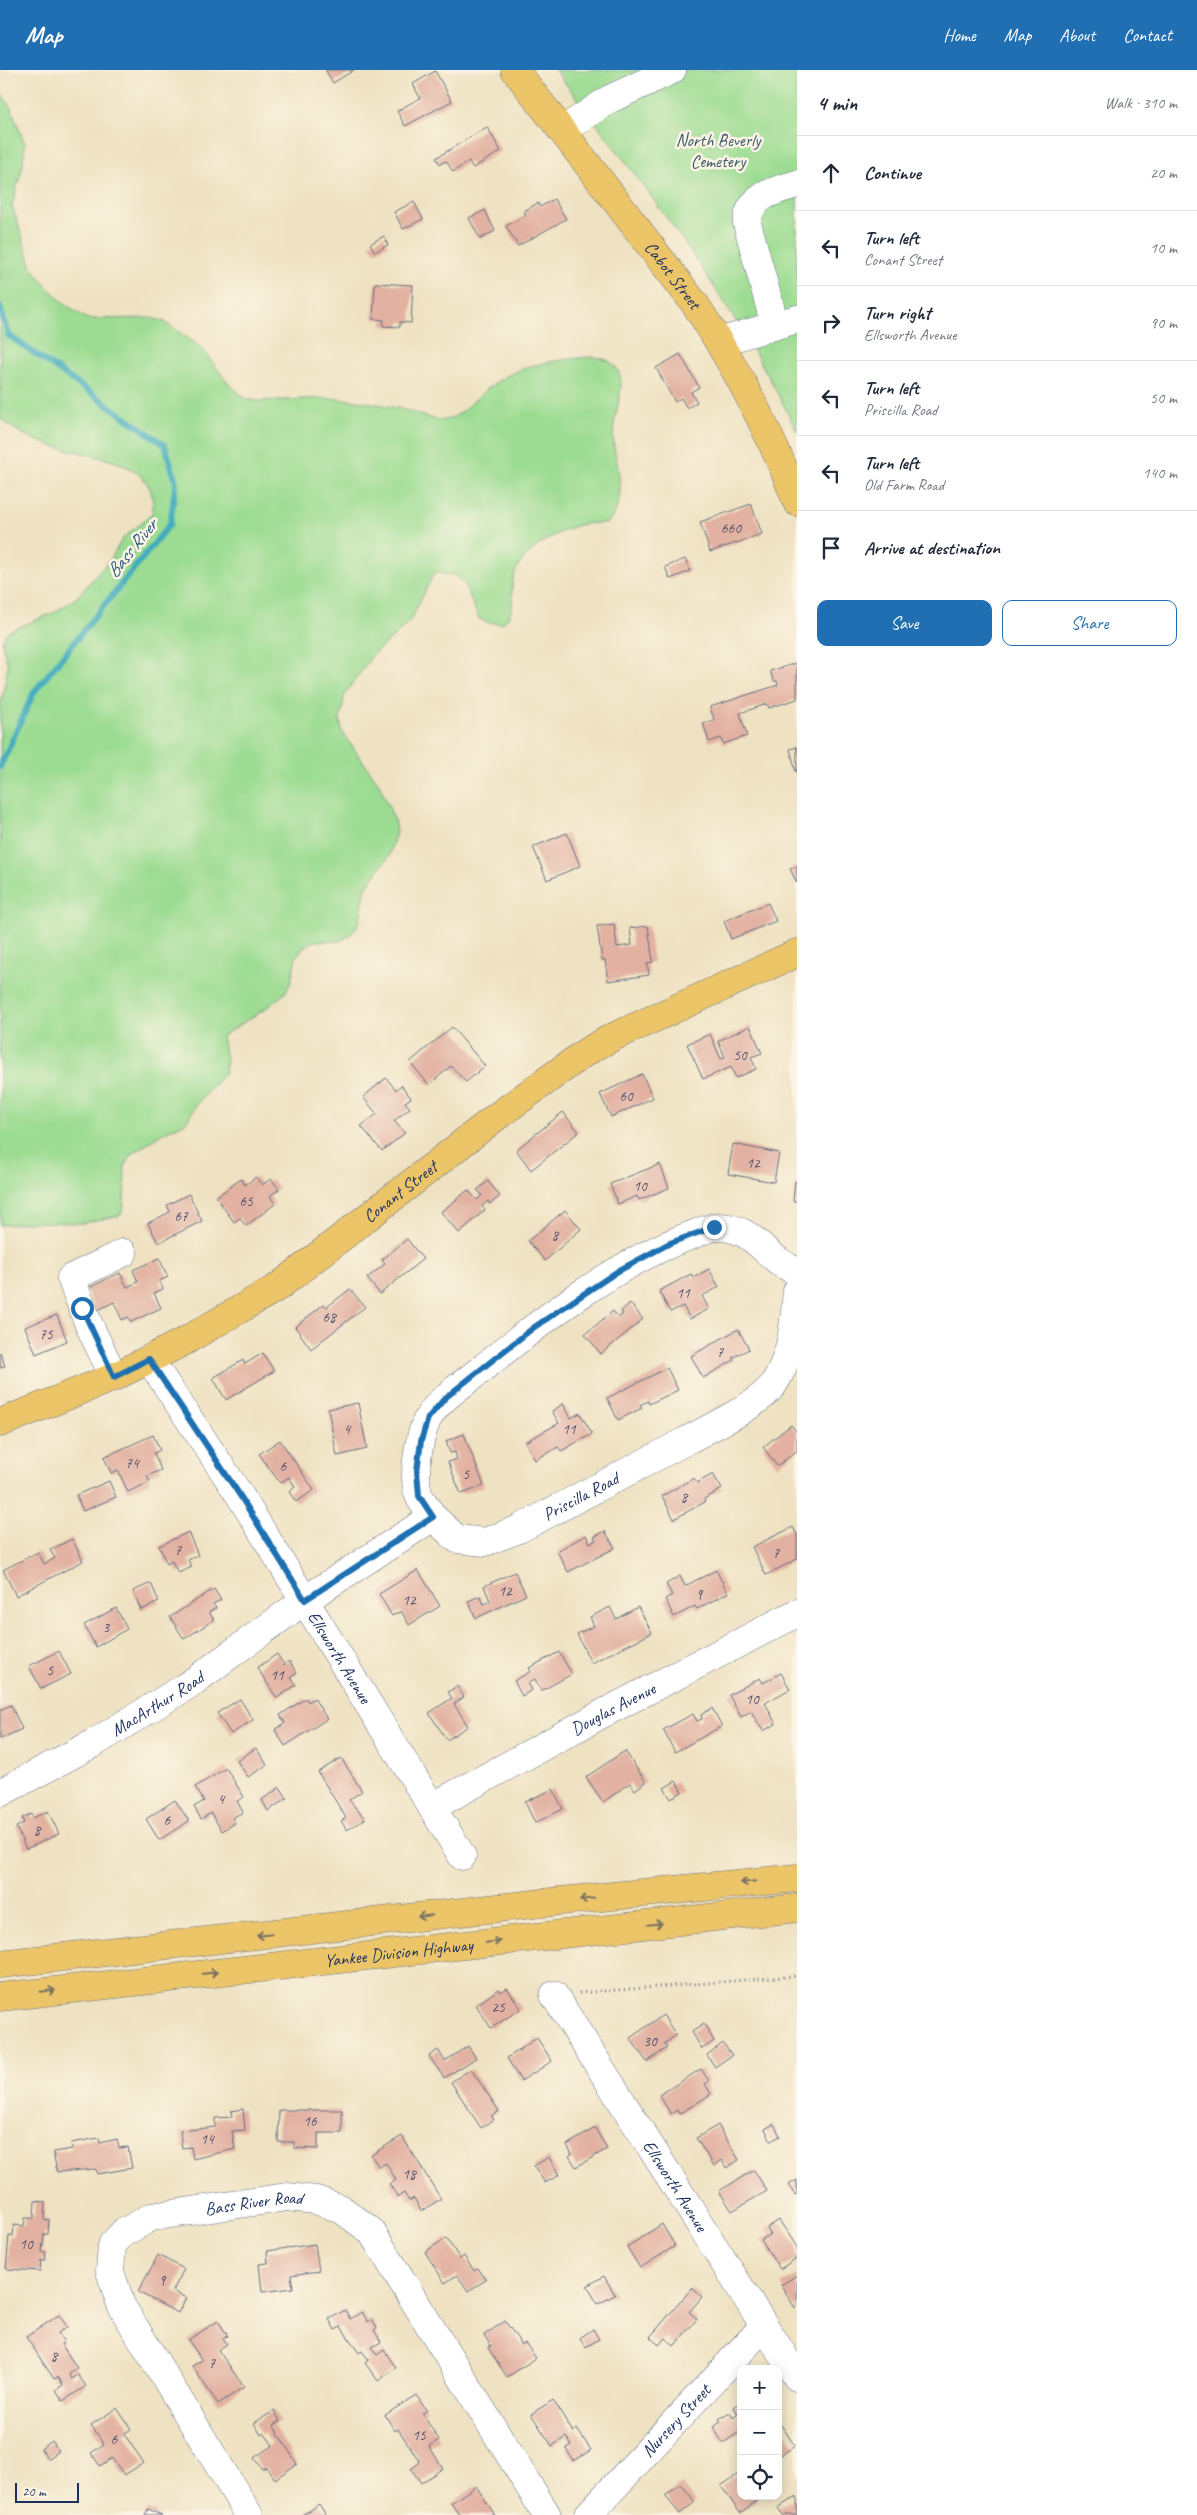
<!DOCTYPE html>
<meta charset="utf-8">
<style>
:root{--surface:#fff;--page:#f6f6f7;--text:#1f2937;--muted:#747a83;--line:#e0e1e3;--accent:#1f6fb2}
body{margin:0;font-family:Caveat,sans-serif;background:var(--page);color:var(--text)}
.controls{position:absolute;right:15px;bottom:15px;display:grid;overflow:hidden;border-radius:10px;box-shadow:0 2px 12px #0003}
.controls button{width:45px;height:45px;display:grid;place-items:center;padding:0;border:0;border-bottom:1px solid var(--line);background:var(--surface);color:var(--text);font:25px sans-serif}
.scale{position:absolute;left:15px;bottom:12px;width:64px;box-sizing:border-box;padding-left:5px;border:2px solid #1b2f5e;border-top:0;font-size:14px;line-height:18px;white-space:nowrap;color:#1b2f5e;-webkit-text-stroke:4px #fcf5e5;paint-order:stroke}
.stop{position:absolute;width:15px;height:15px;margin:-11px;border:4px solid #1f6fb2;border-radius:50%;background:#fff}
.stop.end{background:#1f6fb2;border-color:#fff;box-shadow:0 1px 5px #0008}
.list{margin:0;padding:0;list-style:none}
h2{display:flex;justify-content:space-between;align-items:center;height:65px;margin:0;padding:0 20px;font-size:21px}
h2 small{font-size:16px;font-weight:400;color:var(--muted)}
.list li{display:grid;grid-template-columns:32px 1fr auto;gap:15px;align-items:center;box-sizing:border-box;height:75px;padding:0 20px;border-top:1px solid var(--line)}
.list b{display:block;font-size:19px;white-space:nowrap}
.list p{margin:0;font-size:16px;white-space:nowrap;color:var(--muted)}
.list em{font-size:16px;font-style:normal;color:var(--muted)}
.actions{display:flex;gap:10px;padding:15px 20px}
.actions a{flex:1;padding:11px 0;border:1px solid var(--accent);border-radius:10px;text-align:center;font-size:18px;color:var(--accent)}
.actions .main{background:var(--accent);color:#fff}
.icon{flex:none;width:28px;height:28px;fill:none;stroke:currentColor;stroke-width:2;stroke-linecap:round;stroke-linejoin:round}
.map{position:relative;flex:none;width:797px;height:2445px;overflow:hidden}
header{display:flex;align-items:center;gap:30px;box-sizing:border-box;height:70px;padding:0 25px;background:var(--accent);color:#fff}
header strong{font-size:24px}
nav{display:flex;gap:28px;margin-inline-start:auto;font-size:18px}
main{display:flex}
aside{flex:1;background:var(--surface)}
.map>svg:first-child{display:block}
.green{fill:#9cdc92;stroke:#5c8678}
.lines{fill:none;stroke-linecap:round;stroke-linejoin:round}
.stream{stroke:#3facbe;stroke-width:6}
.building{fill:#e2b1a1}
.minor-casing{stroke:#656e81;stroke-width:29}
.major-casing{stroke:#656e81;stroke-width:29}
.highway-casing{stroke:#656e81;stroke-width:29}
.path{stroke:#656e81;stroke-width:3;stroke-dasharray:1 4;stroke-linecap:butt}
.minor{stroke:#fff;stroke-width:28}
.major{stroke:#edc569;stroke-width:28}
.highway{stroke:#edc569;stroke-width:28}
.oneway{stroke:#797263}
.route{stroke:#1f6fb2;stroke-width:6}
.labels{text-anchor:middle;stroke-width:5;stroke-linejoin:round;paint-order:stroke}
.number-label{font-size:15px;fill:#4d506f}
.park-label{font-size:18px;fill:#3b5a6b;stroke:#fcf5e5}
.street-label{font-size:18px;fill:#1b2f5e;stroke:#fcf5e5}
.water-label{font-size:19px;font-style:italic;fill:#285b80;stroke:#fcf5e5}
</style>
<header>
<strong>Map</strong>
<nav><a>Home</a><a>Map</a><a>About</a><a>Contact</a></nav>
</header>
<main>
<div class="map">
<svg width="797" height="2445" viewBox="0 0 797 2445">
<rect width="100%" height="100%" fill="#fcf5e5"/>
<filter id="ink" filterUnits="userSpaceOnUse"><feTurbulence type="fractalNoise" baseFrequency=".02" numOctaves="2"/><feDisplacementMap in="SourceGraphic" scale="10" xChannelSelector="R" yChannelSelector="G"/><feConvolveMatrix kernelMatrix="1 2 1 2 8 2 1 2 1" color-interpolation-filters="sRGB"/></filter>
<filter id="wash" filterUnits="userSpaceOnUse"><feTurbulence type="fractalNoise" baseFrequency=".0096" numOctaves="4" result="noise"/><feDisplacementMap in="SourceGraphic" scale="20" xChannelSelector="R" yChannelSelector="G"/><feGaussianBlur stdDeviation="1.12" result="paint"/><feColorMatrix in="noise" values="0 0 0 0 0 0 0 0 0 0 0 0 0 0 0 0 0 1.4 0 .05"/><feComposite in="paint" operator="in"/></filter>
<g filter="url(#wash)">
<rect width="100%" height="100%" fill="#efe2c2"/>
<path class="green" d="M555 0H797V362C734 230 644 115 555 0Z
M0 21 11 38 25 74 22 99 12 136 32 197 47 217 66 235 87 249 151 248 163 251 195 273 204 281 227 312 246 329 258 331C287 331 320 326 349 330 369 332 390 336 409 341 419 344 431 350 442 350 457 351 474 329 485 321 514 296 543 292 580 288 596 286 615 287 620 306 625 323 609 353 614 377 619 406 627 428 608 453 600 453 592 453 584 454 561 458 520 482 514 506 508 525 519 537 503 553H490L479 549 464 513 455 505 434 503 411 549 394 567 374 583 345 624 340 650 342 662 379 714 394 749 396 762 389 786 366 817 359 854 351 864 341 871H314L304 877 296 887 291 912 285 923 265 939 222 966 226 991 225 1003 199 1031 186 1052 163 1063 131 1085 125 1095 124 1134 121 1145 83 1153 32 1152 0 1155V637L8 597 2 572 7 562 55 542 76 528 110 490 123 468 152 444C162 386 83 388 47 374 29 368 14 360 0 348Z"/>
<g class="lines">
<path class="stream" d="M0 237 8 265 165 375 176 412 170 454 34 622 0 697"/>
</g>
<g id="blocks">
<path class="building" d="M327 0H354L333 13 326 1Z
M435 1 452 31 405 56 397 41 420 28 413 14Z
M487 57 501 81 473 98 469 91 453 102 446 91 440 94 436 88Z
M554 129 566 149 518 176 506 156 526 145 524 141 538 133 540 137Z
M414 132 423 149 403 159 394 142Z
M485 140 495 161 480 169 469 148Z
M384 166 388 175 375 182 370 174Z
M375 213 413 215 411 253 400 252V257L383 256 384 250 373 249Z
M680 284 699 317 691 322 697 332 687 338 681 328 675 332 656 298Z
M751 434 762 464 710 482 700 452Z
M685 489 690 501 670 509 665 497Z
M797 593V629L769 638 767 634 740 643 747 666 723 674 721 668 709 672 703 653 714 650 710 637 778 615 777 611H774L770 601Z
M797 677V702H796L790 679Z
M567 763 580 796 547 810 533 777Z
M797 796V813L790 799Z
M768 833 776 851 731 869 724 851Z
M614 854 617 877 632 875 630 858 648 856 653 892 647 893 649 905 608 911 605 890H602L597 856Z
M750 956 762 983 751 987 756 999 736 1008 731 997 703 1009 687 974 710 964 721 989 725 987 718 971Z
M452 957 485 996 466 1012 451 996 429 1015 410 992Z
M642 1004 653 1028 611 1047 600 1024Z
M386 1008 396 1020 401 1015 411 1028 405 1032 410 1038 394 1051 405 1063 382 1081 361 1056 377 1044 363 1027Z
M563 1042 579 1062 531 1100 516 1080Z
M733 1074 779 1083 774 1112 728 1104Z
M660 1094 669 1118 639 1130 637 1126 618 1134 610 1114Z
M256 1107 262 1115 271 1109 279 1119 270 1126 275 1134 246 1156 240 1148 234 1152 216 1127 241 1109 245 1115Z
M488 1111 500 1126 490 1134 488 1131 482 1136 485 1140 459 1163 441 1142 468 1120 477 1130 482 1125 477 1120Z
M795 1111H797V1131H793Z
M189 1124 202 1151 158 1173 148 1153 170 1142 167 1135Z
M565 1140 581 1159 545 1191 528 1171Z
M407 1169 423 1189 380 1224 367 1208 385 1194 382 1190Z
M159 1188 168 1207 159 1211 163 1219 154 1223 161 1238 131 1252 128 1247 122 1250 114 1232 96 1241 86 1219 120 1203 127 1217 138 1212 133 1200Z
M709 1199 719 1217 702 1226 709 1239 690 1249 683 1236 670 1242 659 1221 691 1204 693 1208Z
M350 1219 365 1237 311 1279 295 1257 324 1234 327 1237Z
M630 1233 643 1249 601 1284 585 1264 613 1241 618 1248 623 1244 621 1241Z
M57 1245 67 1271 36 1284 25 1257Z
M738 1259 749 1279 732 1288 734 1290 703 1308 691 1286Z
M0 1282 5 1296 0 1298Z
M263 1283 274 1301 226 1330 213 1308 243 1290 245 1294Z
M667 1298 678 1320 649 1334 648 1331 640 1335 642 1338 618 1350 607 1328Z
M358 1333 367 1379 337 1386 328 1339Z
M563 1334 571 1348 580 1343 592 1364 561 1381 558 1377 535 1390 525 1372 559 1353 552 1341Z
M791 1355 797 1362V1381L777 1396 763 1377Z
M464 1364 484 1416 461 1424 448 1392 457 1389 455 1382 450 1383 446 1371Z
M153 1365 160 1380 154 1383 161 1400 147 1406 150 1412 128 1422 118 1400 111 1403 104 1387Z
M280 1370 314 1420 296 1432 289 1422 295 1417 289 1407 280 1413 259 1384Z
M713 1404 722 1419 704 1429 705 1432 674 1449 662 1426 694 1408 697 1413Z
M109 1411 116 1427 83 1441 76 1425Z
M793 1457 797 1465V1489L766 1505 752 1477Z
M605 1461 615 1478 568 1502 557 1481 586 1465 590 1473 596 1470 594 1467Z
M188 1462 198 1485 188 1490 192 1497 178 1503 172 1491 167 1494 159 1476Z
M72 1469 83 1491 16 1526 3 1500 38 1482 44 1494 55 1488 50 1480Z
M418 1500 440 1536 409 1555 401 1541 392 1546 379 1524Z
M716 1500 728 1523 697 1539 695 1536 674 1547 665 1529 672 1525 666 1514 680 1506 685 1516Z
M515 1502 526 1525 476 1548 468 1531 480 1526 484 1534 490 1531 484 1516Z
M151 1513 159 1532 141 1540 133 1521Z
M214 1519 221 1530 213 1534 216 1538 209 1542 214 1550 184 1569 170 1547Z
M610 1537 616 1549 638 1537 652 1563 591 1593 577 1564 594 1556 590 1547Z
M116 1538 127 1559 96 1577 84 1555Z
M59 1581 71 1604 41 1619 29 1596Z
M559 1582 572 1604 541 1621 535 1609 528 1613 532 1620 522 1626 514 1611 531 1601 529 1598Z
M277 1584 284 1595 289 1591 297 1603 291 1607 296 1615 277 1628 257 1598Z
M781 1603 790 1619 765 1633 776 1654 763 1661 751 1641 741 1647 729 1625 760 1608 763 1613Z
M457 1616 464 1627 454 1634 468 1656 447 1670 429 1643 452 1628 448 1622Z
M306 1628 308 1632 314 1628 327 1649 285 1676 275 1660 285 1653 280 1645Z
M240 1629 253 1650 231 1664 217 1643Z
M11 1635 22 1659 0 1669V1640Z
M712 1638 722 1656 675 1682 663 1660 693 1644 697 1651 702 1649 701 1645Z
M256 1678 267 1695 248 1707 237 1691Z
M625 1681 646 1712 635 1720 630 1713 603 1732 586 1707Z
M341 1688 362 1721 349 1730 365 1749 347 1760 341 1751 346 1748 318 1702Z
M226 1698 244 1727 237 1731 243 1742 232 1748 235 1753 222 1761 211 1743 201 1749 194 1737 204 1731 195 1717Z
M676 1711 682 1722 671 1729 664 1718Z
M280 1717 287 1728 268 1741 262 1730Z
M553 1719 563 1739 535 1753 525 1732Z
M175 1730 189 1751 159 1770 146 1749Z
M48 1741 59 1764 26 1779 16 1757 24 1753 22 1748 31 1744 33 1748Z
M507 1918 521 1939 491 1958 476 1935 499 1919 501 1922Z
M663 1945 676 1965 664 1974 667 1978 647 1992 630 1968Z
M704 1954 714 1971 702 1979 692 1962Z
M537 1968 552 1991 521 2011 507 1988Z
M723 1973 732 1985 715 1997 707 1985Z
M468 1976 476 1988 444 2008 429 1986 438 1980 445 1991Z
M471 1999 499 2041 491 2046 494 2049 481 2058 451 2012Z
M701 1999 709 2011 705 2014 711 2024 679 2044 677 2040 671 2044 659 2025Z
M243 2039 245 2060 232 2061 235 2079 193 2089 191 2077 182 2078 180 2061 215 2057V2048L232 2047 231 2041Z
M279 2040H342V2063H318V2079L294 2078V2072H278Z
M774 2054 780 2066 771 2071 765 2059Z
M718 2055 739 2090 726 2098 722 2090 714 2096 696 2068Z
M595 2058 607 2079 576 2097 569 2086 572 2084 567 2075Z
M402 2066 441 2129 421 2141 414 2128 409 2131 404 2123 398 2127 389 2114 396 2110 386 2093 379 2097 371 2085Z
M99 2068 100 2073 117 2069 119 2078 128 2077 132 2098 97 2104 96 2099 57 2102 53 2082 72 2079 71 2073Z
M549 2087 559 2105 545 2113 534 2096Z
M754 2100 767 2121 732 2141 719 2121Z
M797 2110V2123L795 2125 788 2115Z
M35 2131 45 2132 44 2149 49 2150 48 2164H44L42 2182H46L45 2190H41L40 2201 6 2199 9 2166H13L14 2155 24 2156 25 2148H34Z
M779 2150 797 2177V2188L780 2199 761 2170 770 2164 767 2158Z
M662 2154 675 2176 640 2198 627 2177Z
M446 2168 460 2189 464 2186 474 2201 478 2198 486 2210 468 2221 457 2205 445 2213 425 2182Z
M315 2174 319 2201 291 2205 293 2218 262 2222 259 2194 268 2193 267 2181Z
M158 2185 184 2199 173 2221 186 2228 178 2243 138 2222Z
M797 2205V2236L795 2238 781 2215Z
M604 2206 615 2225 598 2234 587 2216Z
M692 2218 702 2227 689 2242 697 2249 674 2276 665 2268 659 2275 650 2267Z
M345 2240 350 2249 362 2242 368 2252 372 2249 377 2258 374 2260 381 2272 372 2277 377 2285 384 2280 396 2298 378 2311 365 2293 369 2290 362 2281 359 2283 341 2257 335 2260 329 2249Z
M59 2245 67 2257 58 2263 64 2272 61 2274 77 2298 69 2304 72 2309 78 2305 86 2316 63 2331 56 2320 63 2315 58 2307 54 2309 26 2267Z
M218 2251 228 2266 223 2268 227 2274 218 2280 244 2317 218 2334 192 2296 202 2290 188 2270Z
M505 2251 522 2275 525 2273 536 2288 507 2307 488 2278 491 2276 484 2265Z
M593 2259 599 2269 586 2277 580 2268Z
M416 2325 427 2341 422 2343 439 2370 429 2376 443 2398 421 2413 411 2399 420 2392 398 2359 395 2361 385 2345Z
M553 2330 573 2362 577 2359 591 2380 574 2391 566 2379 572 2375 566 2367 552 2376 531 2344Z
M741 2332V2361L723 2373 713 2357 721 2352 719 2349 730 2343 733 2348 738 2344 734 2337Z
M117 2338 131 2359 124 2364 144 2393 124 2405 112 2388 100 2396 91 2383 104 2374 91 2355Z
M274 2341 280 2351 273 2355 297 2394 275 2409 266 2397 262 2399 254 2388 273 2375 264 2363 261 2365 254 2353Z
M781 2355 795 2376 778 2387V2356Z
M52 2371 59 2381 48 2389 41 2379Z
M738 2404 741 2408V2426H753L757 2431 740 2443 721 2416Z
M681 2414 695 2432 680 2444 665 2426Z
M476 2416 495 2445H459L451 2433Z
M797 2426V2445H783L778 2438Z
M319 2434 326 2445H302Z
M148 2439 162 2445H145Z"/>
</g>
</g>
<g filter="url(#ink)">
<use href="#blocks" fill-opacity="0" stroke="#656e81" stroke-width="1"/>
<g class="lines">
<defs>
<g id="minor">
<path d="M563 60 610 29 672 0"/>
<path d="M775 255 747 153C749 126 775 120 797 114"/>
<path d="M719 272 797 249"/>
<path id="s1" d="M149 1289 239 1424 462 1786"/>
<path d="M114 1307 89 1255 71 1208 123 1183"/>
<path d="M433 1447C429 1440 424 1434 420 1428 411 1410 419 1367 427 1350 437 1330 462 1315 479 1301 541 1251 617 1192 692 1165 700 1162 709 1157 717 1157 755 1156 765 1190 797 1201"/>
<path id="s2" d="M0 1723 94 1673 190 1614 305 1530 433 1447 457 1469 485 1472 519 1459C574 1430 629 1401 684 1372 707 1359 758 1336 773 1315 792 1287 794 1254 797 1221"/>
<path id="s3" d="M432 1737 602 1644 797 1543"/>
<path id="s4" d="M554 1925 797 2307"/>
<path id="s5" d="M249 2445 121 2235 110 2201 112 2175 123 2163 151 2147 287 2127 316 2130 341 2139 371 2161 547 2445"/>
<path id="s6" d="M588 2445 764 2256"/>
</g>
<g id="major">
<path id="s7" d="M515 0 695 234C736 297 770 361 797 432"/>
<path id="s8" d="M0 1353 114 1307 185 1271 278 1217 496 1047 586 982 611 968 797 883"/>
</g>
<g id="highway">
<path d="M0 1894 551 1832 797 1808"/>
<path id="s9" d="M0 1927 797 1838"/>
</g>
</defs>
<use href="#minor" class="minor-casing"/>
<use href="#major" class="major-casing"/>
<use href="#highway" class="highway-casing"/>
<path class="path" d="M579 1923 797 1906"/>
<use href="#minor" class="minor"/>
<use href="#major" class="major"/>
<use href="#highway" class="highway"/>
</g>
<defs><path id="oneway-shaft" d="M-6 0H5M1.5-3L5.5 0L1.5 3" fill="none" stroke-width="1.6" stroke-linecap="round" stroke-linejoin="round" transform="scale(1.25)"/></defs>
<g class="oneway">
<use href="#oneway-shaft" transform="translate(748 1812) rotate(174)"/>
<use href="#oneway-shaft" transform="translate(587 1829) rotate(174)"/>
<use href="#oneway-shaft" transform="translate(425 1846) rotate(174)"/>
<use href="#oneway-shaft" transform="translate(655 1854) rotate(-6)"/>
<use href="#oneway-shaft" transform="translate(264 1865) rotate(174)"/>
<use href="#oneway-shaft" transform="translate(493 1872) rotate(-6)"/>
<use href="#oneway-shaft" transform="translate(210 1903) rotate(-6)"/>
<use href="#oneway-shaft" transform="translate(48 1921) rotate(-6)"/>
</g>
</g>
<g class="lines" filter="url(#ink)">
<path class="route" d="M82 1238 114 1307 149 1289 239 1424 305 1530 433 1447 419 1426 417 1401 421 1371 428 1348 445 1328 533 1258 618 1201 670 1173 714 1157"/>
</g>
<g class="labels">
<g class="number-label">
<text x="731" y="463">660</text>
<text x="740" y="990">50</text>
<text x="626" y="1031">60</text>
<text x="753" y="1098">12</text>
<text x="640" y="1121">10</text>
<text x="246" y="1136">65</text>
<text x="181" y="1151">67</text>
<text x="555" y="1170">8</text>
<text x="683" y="1228">11</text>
<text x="329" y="1252">68</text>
<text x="46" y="1269">75</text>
<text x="720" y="1287">7</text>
<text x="347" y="1364">4</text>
<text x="569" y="1364">11</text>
<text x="132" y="1398">74</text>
<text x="283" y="1401">6</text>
<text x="466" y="1409">5</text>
<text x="684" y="1432">8</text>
<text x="178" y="1485">7</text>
<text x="776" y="1488">7</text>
<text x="505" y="1526">12</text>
<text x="699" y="1529">9</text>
<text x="409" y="1535">12</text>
<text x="106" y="1562">3</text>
<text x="50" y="1605">5</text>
<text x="277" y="1610">11</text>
<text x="752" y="1634">10</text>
<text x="221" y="1734">4</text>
<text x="167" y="1755">6</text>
<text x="37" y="1765">8</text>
<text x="498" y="1942">25</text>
<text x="650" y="1976">30</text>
<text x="310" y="2056">16</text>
<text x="207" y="2074">14</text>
<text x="409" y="2109">18</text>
<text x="26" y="2179">10</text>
<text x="162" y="2215">9</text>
<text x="54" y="2291">8</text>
<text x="212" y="2298">7</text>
<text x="419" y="2370">15</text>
<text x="114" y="2374">6</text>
</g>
<g class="park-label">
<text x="718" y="76">North Beverly<tspan x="718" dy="21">Cemetery</tspan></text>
</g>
<g class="street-label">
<text dy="6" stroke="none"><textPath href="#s7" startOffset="259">Cabot Street</textPath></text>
<text dy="6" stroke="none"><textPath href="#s8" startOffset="465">Conant Street</textPath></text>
<text dy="6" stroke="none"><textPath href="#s2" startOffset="681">Priscilla Road</textPath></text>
<text dy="6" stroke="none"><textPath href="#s1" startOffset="354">Ellsworth Avenue</textPath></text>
<text dy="6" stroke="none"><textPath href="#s2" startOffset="181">MacArthur Road</textPath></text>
<text dy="6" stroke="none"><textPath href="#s3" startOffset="206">Douglas Avenue</textPath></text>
<text dy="6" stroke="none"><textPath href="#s9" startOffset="401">Yankee Division Highway</textPath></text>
<text dy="6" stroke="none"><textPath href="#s4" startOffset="226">Ellsworth Avenue</textPath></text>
<text dy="6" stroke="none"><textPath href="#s5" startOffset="460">Bass River Road</textPath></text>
<text dy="6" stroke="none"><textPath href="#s6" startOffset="129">Nursery Street</textPath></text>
</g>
<g class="water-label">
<text transform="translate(131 478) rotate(-51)" y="7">Bass River</text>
</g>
</g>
</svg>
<div class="controls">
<button>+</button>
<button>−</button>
<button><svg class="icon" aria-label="locate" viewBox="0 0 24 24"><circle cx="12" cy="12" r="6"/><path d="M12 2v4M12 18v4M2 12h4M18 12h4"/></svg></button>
</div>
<div class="scale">20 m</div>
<div class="stop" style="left:82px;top:1238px"></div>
<div class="stop end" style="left:714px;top:1157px"></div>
</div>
<aside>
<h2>4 min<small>Walk · 310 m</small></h2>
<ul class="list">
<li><svg class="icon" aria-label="ahead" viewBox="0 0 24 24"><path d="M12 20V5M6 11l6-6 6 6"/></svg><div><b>Continue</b></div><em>20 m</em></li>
<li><svg class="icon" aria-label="left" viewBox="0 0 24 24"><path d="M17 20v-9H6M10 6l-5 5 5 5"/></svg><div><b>Turn left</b><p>Conant Street</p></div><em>10 m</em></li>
<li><svg class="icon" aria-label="right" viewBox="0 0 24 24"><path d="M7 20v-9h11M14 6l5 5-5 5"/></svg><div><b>Turn right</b><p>Ellsworth Avenue</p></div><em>90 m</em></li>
<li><svg class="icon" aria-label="left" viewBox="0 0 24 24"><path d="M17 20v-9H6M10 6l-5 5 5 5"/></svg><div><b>Turn left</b><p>Priscilla Road</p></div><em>50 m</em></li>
<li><svg class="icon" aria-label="left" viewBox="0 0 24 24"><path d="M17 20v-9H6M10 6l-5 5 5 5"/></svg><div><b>Turn left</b><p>Old Farm Road</p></div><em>140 m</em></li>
<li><svg class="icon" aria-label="arrive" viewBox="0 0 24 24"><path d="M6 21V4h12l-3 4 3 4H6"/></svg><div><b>Arrive at destination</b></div></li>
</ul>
<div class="actions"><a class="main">Save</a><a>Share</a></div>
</aside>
</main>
